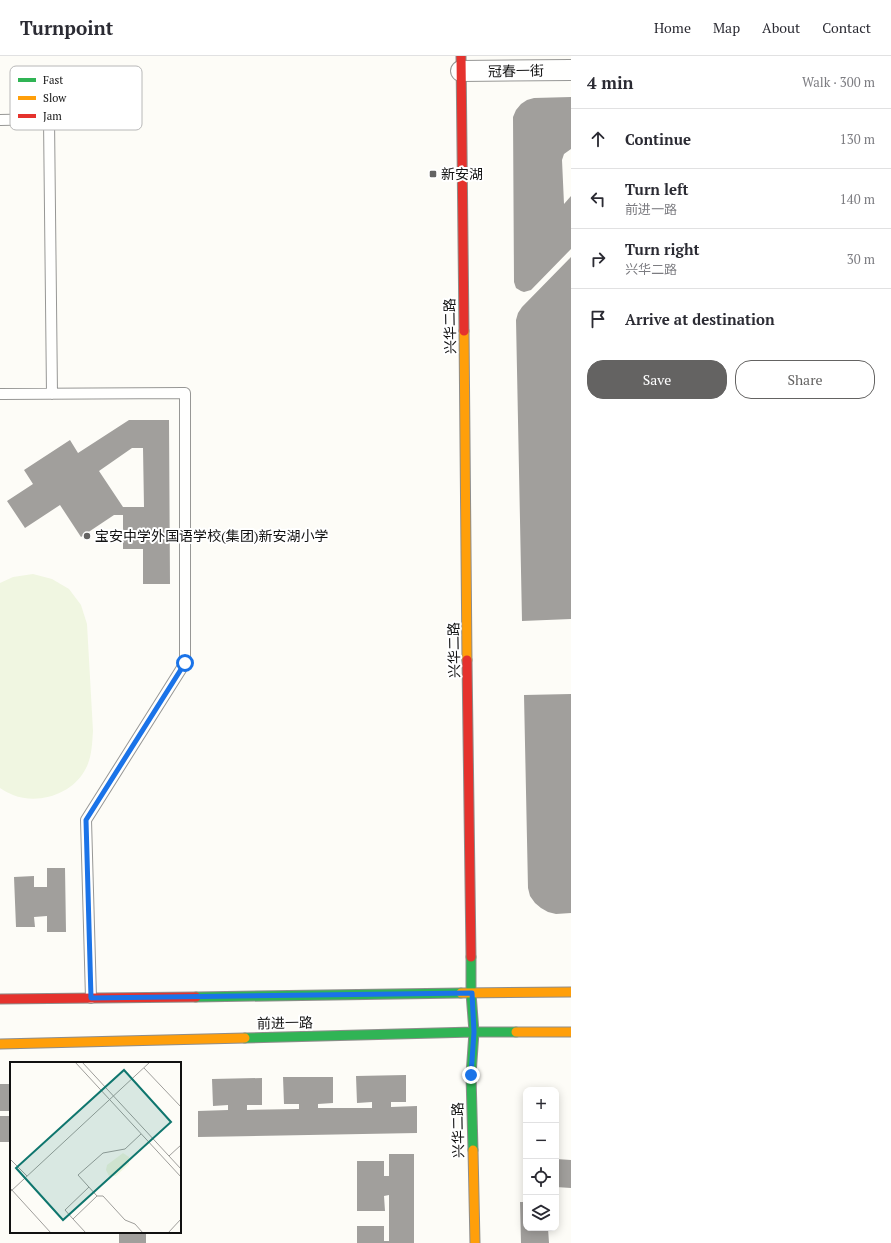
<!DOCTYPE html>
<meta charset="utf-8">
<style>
:root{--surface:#fff;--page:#f2f2f3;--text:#2b2b33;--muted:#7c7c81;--line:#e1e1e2;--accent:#646362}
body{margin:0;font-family:"PT Serif","Noto Sans SC",serif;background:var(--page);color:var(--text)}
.controls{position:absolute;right:12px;bottom:12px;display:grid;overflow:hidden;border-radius:8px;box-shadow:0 2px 10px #0003}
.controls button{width:36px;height:36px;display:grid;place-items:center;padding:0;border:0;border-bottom:1px solid var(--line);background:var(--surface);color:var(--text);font:20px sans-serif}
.stop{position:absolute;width:12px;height:12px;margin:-9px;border:3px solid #1a73e8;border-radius:50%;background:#fff}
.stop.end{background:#1a73e8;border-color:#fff;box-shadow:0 1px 4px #0008}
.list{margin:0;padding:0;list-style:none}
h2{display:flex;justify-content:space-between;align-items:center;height:52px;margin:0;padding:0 16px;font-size:17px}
h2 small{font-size:13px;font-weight:400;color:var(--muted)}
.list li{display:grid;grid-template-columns:26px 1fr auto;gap:12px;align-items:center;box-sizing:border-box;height:60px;padding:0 16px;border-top:1px solid var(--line)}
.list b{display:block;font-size:15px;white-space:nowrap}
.list p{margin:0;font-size:13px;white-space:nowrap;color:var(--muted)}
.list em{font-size:13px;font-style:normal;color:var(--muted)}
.actions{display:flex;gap:8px;padding:12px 16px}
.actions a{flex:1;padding:9px 0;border:1px solid var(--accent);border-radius:16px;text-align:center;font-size:14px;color:var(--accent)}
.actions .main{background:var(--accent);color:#fff}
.icon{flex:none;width:22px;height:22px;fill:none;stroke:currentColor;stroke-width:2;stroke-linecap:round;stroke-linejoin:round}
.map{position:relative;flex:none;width:571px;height:1187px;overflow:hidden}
header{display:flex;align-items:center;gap:24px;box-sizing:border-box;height:56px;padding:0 20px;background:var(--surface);border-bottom:1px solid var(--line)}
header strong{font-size:19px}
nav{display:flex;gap:22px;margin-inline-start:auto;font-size:14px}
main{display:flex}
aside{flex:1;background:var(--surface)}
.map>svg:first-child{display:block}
.pitch{fill:#f0f6e1}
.building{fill:#a19f9c;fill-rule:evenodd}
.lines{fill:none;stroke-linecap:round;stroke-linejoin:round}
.lane-casing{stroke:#979795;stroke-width:12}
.street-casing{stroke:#979795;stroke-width:22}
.fast-casing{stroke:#8e8d8b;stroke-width:11}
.slow-casing{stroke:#8e8d8b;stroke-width:11}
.jam-casing{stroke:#8e8d8b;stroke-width:11}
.lane{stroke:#fffffe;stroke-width:10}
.street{stroke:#fffffe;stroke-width:20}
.fast{stroke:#30b455;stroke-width:9}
.slow{stroke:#ff9f0a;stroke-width:9}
.jam{stroke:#e5322d;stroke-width:9}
.route{stroke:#1a73e8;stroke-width:5}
.poi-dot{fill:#646362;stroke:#fff;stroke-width:1.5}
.labels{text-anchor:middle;stroke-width:4;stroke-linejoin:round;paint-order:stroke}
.street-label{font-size:14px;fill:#111;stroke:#fff}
.poi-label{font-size:14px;fill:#111;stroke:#fff;text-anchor:start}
.inset-road{fill:none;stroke:#9f9e9b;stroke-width:1}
.view{fill:#0f766e;fill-opacity:0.15;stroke:#0f766e;stroke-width:2}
.inset-edge{fill:none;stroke:#111;stroke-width:2}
.key{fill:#fff;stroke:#b8b8b8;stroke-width:1}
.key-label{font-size:11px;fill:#111}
</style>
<header>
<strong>Turnpoint</strong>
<nav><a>Home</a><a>Map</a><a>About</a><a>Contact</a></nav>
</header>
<main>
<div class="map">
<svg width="571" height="1187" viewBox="0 0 571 1187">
<rect width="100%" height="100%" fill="#fdfcf7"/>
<path class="pitch" d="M33 518 52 523 69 533 81 549 87 568 93 675C92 688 92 702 85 714 72 738 39 749 13 739 9 737 4 735 0 732V527L13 521Z"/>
<path class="building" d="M571 41V93L564 98 562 104 564 148 571 140V193L531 234 524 236 521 235 516 232 514 226 513 61 516 54 521 48 527 44 534 42Z
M571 201V563L522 565 516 264 518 257 522 251Z
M129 364H169L170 528H143V493H123V459H114L81 481 60 449 25 472 7 445 33 428 24 414 70 384 78 397ZM132 392H143L144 451H123L99 415Z
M571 638V857L556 858 548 856 541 852 535 847 530 840 528 832 524 639Z
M47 812H65L66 876H47V860L34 861 35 871H16L14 821 34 820V831H47Z
M406 1019V1046H391V1051L417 1050V1077L198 1081V1055L228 1054V1049L213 1050 212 1023 262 1022V1049H247V1054L299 1053V1048H284L283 1021H333V1047L318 1048V1052H372V1046L357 1047 356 1020Z
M0 1028H11V1055H0Z
M0 1060H11V1086H0Z
M389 1098H414V1187H357V1170H384V1185H389V1139L384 1140 385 1155H357V1105H384V1120H389Z
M556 1103 571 1104V1132L556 1131Z
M520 1146H526V1172H548L549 1187H521Z
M119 1176H146V1187H119Z"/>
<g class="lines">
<defs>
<path id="lane" d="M0 64 49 63 52 338
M0 338 185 337V607L86 764 91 942"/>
<path id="street" d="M461 15 571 14"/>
<path id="fast" d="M471 901V937L474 976 471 1019 473 1094
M196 941 461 937
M245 982 474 976H516"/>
<path id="slow" d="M464 275 467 604
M461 937 571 936
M516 976H571
M0 988 245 982
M473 1094 475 1187"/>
<path id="jam" d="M461 0 464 275
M467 604 471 901
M0 943 196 941"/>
</defs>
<use href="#lane" class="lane-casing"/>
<use href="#street" class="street-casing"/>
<use href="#fast" class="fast-casing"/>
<use href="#slow" class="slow-casing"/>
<use href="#jam" class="jam-casing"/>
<use href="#lane" class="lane"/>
<use href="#street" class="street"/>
<use href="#fast" class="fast"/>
<use href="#slow" class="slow"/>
<use href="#jam" class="jam"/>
</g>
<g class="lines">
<path class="route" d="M185 607 86 764 91 942 472 937 474 976 471 1019"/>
</g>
<g class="poi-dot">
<rect x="429" y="114" width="8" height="8" rx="2"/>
<circle cx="87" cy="480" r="4"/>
</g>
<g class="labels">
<g class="street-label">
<text transform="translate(516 15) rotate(-1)" y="5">冠春一街</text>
<text transform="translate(450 270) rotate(-91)" y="5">兴华二路</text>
<text transform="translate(454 594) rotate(-91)" y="5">兴华二路</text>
<text transform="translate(285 967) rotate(-1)" y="5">前进一路</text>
<text transform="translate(458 1074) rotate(-91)" y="5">兴华二路</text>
</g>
<g class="poi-label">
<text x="441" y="123">新安湖</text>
<text x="95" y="485">宝安中学外国语学校(集团)新安湖小学</text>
</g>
</g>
<g transform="translate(10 1006)">
<rect width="171" height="171" fill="#fdfcf7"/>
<path d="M113 91 119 95V102L106 114H99L96 108 97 103Z" fill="#f0f6e1"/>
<path class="inset-road" d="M65 0 171 115M72 0 171 107M134 6 171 45M131 72 115 87 93 91 68 113 87 134H93L115 158 125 162 133 171M159 94 171 83M0 97 17 114M79 125 55 148 63 157 87 134M1 127 41 171M0 130 140 0M63 157 76 171M158 171 171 157"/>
<path class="view" d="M114 8 161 60 53 158 6 106Z"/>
<rect width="171" height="171" class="inset-edge"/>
</g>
<rect x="10" y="10" width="132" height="64" rx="6" class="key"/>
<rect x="18" y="22" width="18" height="4" fill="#30b455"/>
<rect x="18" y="40" width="18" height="4" fill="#ff9f0a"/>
<rect x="18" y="58" width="18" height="4" fill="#e5322d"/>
<g class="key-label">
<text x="43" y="28">Fast</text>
<text x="43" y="46">Slow</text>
<text x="43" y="64">Jam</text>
</g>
</svg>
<div class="controls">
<button>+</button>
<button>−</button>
<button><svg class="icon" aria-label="locate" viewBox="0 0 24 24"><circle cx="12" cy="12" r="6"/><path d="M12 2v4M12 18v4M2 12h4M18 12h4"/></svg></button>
<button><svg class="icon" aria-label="layers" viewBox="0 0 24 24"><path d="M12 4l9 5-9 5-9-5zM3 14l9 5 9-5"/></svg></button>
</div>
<div class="stop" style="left:185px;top:607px"></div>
<div class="stop end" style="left:471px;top:1019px"></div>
</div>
<aside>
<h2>4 min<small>Walk · 300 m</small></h2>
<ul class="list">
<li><svg class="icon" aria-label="ahead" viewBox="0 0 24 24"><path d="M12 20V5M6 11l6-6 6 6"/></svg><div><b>Continue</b></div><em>130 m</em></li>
<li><svg class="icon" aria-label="left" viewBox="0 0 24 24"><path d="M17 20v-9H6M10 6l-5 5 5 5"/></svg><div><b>Turn left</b><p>前进一路</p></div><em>140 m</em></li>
<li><svg class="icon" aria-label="right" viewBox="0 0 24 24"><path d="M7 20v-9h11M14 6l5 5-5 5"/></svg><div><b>Turn right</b><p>兴华二路</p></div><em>30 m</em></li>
<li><svg class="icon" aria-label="arrive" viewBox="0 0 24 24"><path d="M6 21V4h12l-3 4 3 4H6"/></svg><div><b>Arrive at destination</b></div></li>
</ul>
<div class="actions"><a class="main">Save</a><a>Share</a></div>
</aside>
</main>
